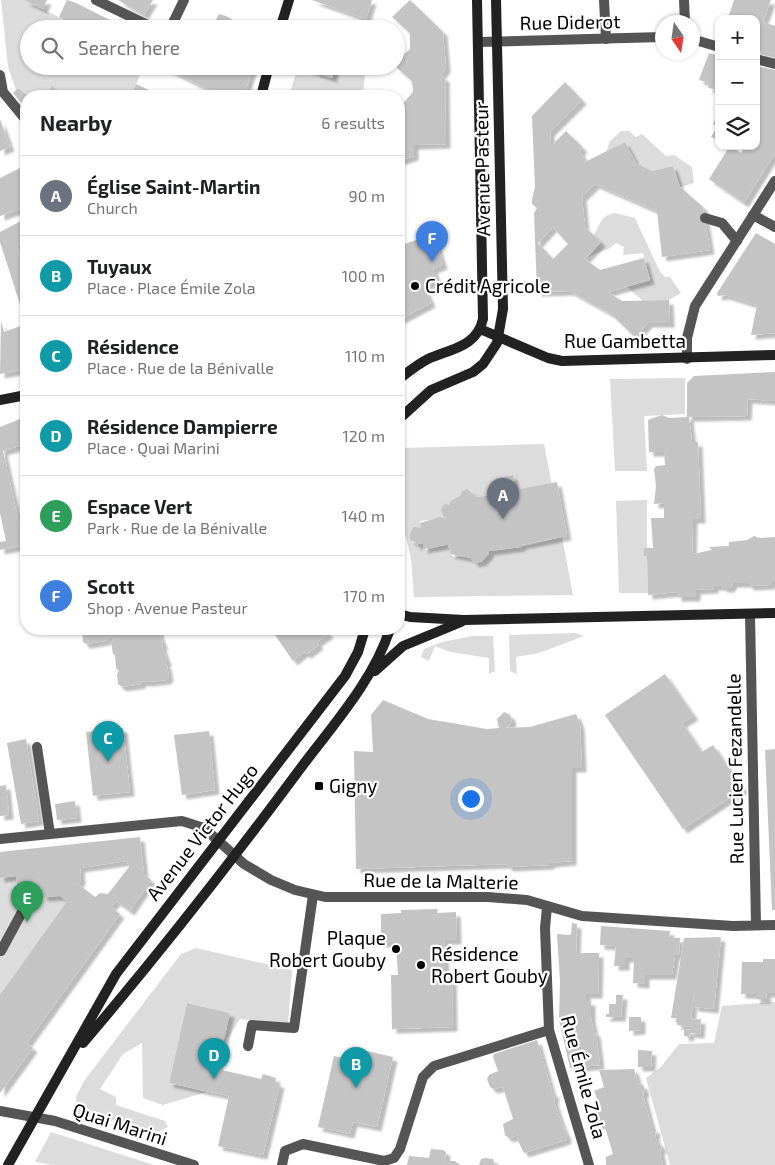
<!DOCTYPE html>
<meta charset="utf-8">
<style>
:root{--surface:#fff;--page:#f2f2f2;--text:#202124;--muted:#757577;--line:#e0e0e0;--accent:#b45309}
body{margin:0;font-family:"Exo 2",sans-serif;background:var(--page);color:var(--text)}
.controls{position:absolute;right:15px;top:15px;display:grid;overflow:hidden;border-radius:10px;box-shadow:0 1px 4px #0004}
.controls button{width:45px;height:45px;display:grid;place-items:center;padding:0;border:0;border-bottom:1px solid var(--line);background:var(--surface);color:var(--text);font:25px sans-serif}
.compass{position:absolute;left:655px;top:15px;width:45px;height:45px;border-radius:50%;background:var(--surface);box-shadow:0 1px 4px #0004;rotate:167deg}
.you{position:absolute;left:470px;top:798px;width:18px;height:18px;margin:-12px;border:4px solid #fff;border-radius:50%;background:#1a73e8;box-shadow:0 0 0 8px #1a73e833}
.badge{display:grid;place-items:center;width:32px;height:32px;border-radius:50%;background:var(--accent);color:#fff;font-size:16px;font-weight:700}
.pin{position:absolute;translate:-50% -41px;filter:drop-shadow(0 1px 2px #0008)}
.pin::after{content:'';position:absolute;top:26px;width:18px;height:15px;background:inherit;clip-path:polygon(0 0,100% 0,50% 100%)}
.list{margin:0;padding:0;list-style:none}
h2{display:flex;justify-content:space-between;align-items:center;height:65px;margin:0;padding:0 20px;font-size:21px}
h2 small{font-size:16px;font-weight:400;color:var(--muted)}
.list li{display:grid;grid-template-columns:32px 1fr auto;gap:15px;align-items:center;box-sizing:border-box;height:80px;padding:0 20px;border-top:1px solid var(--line)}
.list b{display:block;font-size:19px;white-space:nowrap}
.list p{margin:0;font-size:16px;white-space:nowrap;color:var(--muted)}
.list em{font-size:16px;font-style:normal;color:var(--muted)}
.icon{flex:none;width:28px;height:28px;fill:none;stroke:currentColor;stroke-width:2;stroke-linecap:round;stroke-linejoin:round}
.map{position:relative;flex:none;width:775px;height:1165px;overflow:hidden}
.search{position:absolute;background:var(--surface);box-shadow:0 1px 4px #0004;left:20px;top:20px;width:385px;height:55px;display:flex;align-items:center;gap:12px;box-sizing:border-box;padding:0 18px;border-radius:28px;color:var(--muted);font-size:19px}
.panel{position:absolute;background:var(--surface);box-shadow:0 1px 4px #0004;left:20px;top:90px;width:385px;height:545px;border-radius:20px}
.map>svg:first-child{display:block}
.green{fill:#dcdcdc}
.building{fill:#c4c4c4;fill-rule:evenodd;filter:url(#shadow)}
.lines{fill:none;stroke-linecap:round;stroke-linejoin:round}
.lane{stroke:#555;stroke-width:10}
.street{stroke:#555;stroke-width:10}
.secondary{stroke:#222;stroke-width:10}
.poi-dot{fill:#000;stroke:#fff;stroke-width:2}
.labels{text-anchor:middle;stroke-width:4.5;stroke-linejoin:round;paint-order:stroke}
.street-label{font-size:19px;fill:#000;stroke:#fff}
.poi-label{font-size:19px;fill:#000;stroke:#fff;text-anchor:start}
</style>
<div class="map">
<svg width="775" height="1165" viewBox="0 0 775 1165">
<defs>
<filter id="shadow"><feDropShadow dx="4.5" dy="4.5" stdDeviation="1" flood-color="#0004"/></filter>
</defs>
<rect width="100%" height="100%" fill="#fff"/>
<path class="green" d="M1 0H24L83 29H29V66H144L131 96H28L18 88 16 90 8 67Z
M336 66H366L363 94 289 96 298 67 332 78Z
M621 131H629L636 137 642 134 666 156 674 155 692 167 694 183 680 187 673 166 652 171 636 163 625 142 606 152 610 141Z
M615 213 635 218 659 270 665 277H670L681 293 669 300 643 301 627 287 650 280 643 253 623 255 624 247 616 243 610 248 588 257 601 242 594 235C601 223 600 216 615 213Z
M685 378V414L644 416 647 471H615L610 379Z
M544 444 552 485 515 490 512 475 496 478 491 495 477 497 469 489 462 491 460 496 449 505 445 503 442 515 446 518 420 521 421 528 410 533 411 540 416 545 424 543 425 550 450 544 448 547 451 549 450 554 455 558C461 554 470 557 475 563L482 562 484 557 489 554V551L521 547 562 537 573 595 414 597 411 558 399 510V456L401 448Z
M647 500V548H644V556H647L648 593H619L616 501Z
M575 633 584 636 539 653 516 657 517 674 510 671 509 635Z
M472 636H493L495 671 489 674V658L450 652 435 646 429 661 421 657 424 649 442 642Z
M16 876 18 898 23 897V892L42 890 43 897 60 896 67 901 0 996V878Z
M196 948 292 970 288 1025 240 1019 221 1049 230 1013 187 1003 169 1083 206 1092 163 1105 143 1098 142 1043 123 1054 100 1089 116 1097V1105L165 1121 168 1127 158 1132 114 1120 98 1127 78 1119 76 1097 84 1081 181 954Z
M775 1002V1165H670L646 1078 661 1067 679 1044 714 1043 722 1006Z
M51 1132 154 1165H52L35 1162Z"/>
<path class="building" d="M24 0H47L43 9Z
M67 0 76 3 128 29H83L59 17Z
M118 0H153L144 15Z
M312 0H372L366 19Z
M410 0 443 32 446 68 441 75 445 78 446 144 414 145V156L399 161V120L403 119 399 115V108L413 92 412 81 396 67V61L410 49V33L392 17Z
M734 0H771L763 22 775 26V55L756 50V19H742L729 15Z
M219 14 226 16 249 29H211Z
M321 20 347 28V29H318Z
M709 53 719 56V86L715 85 714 89 708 88 710 83 699 80Z
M161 66H253L244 96H212L214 92Z
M297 66H336L332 78Z
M756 66 775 70V153L744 203 709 179 730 146 741 153 745 146H756V88L759 79H756Z
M565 82 582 100 550 132 551 146 566 131 583 148 580 151 585 162 625 142 636 163 652 171 673 166 680 187 703 207 710 250 662 257 657 211 595 184 582 197 585 227 601 242 585 259 600 270 644 258 650 280 608 292 622 301 669 300 670 323H648L635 337 611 314 570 291 537 292 534 213 537 208 532 204V200L535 186 532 116ZM553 227 568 244 553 259 538 243Z
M136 84 155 93 163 96H131Z
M52 86 66 96H45Z
M18 88 28 96 26 109 13 93Z
M719 109V140L711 137 717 127 713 124Z
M0 119 10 147 0 151Z
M26 165V207L0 216V178Z
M21 221 26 236V242L17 245 26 274V323L0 242V232Z
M756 233 775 244V333L751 335 757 305 725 295 718 296 717 293Z
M419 239 422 248 437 245 443 265 433 269 437 281 424 286 431 303 399 320V246Z
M1 321 4 332 26 324V369L0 374Z
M775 372V401L748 399 747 416 689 417 692 442H698L701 519H693L692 554 712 550 709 547 729 546V542L747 540 754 536 759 538 775 537V582H771L770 585 749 586V583H733L730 588H723L722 586H714V589L696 590V597H677V592L648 595 647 556H644V548H653L651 518H664V503L654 504 656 486 654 469 656 466 665 465 664 452H649L648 420 662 415 669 418 687 417V383L694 376Z
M25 417 26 444 3 451 19 523 26 522V545L0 550V542L6 541 0 513V427Z
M513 475 515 490 557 482 567 536 521 545V547L489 551V554L482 561 475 563 471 558 450 554 451 549 448 547 450 544 423 549 424 543 418 544 416 547V543L410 540V533L414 527 421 528 420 523 440 517 446 518 443 516 441 510 445 503 449 505 451 501 460 496 462 491 468 489 477 497 491 495 489 484 496 478Z
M82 629H160L159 633 163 644 162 647 167 661 165 664 167 665 169 677 166 680 147 682 142 681 141 684 122 687 118 684 117 674 119 671 116 668 115 655 113 654 111 642 114 640 111 636 105 641 86 644 83 642Z
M271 629H325L329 634 317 642 319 645 307 654 304 652 293 661Z
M665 674 694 716 682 723 702 752 713 745 743 789 683 829 605 715Z
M383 700 428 719 487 729 499 728 497 719 504 712 510 715 512 720 510 725 505 728 530 727 576 714 580 725 582 768H572V861L550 863V865L508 867 507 864 356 869 354 751 373 752 371 715Z
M123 728 130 792 93 796 86 732Z
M209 731 215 790 182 795 174 735Z
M26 739 39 821 21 824 7 743Z
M775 749V910H772L765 750Z
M6 785 9 815 0 816V786Z
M75 801 77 818 57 820 55 804Z
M140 837 144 874 151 880 130 911 116 901 111 907 120 914 27 1043 33 1048 0 1093V995L67 901 60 896 43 897 42 890 23 892V897L18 898 16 876 0 878V852ZM127 861 129 867 108 894 100 893 95 897 78 884 81 880 80 868Z
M438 909 437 913 456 912 457 940H444L445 973 452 972 453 1027 392 1029 391 975H398L396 943H381V914L401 913V910Z
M572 923 577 924 576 953H599L598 994H586V1001H591V1018L594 1032H596L600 1065 570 1068 559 1020 560 981 557 934 571 935Z
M601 926 670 931 669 938H680L679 954 675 955 672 975H645V984L633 983 634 958H625V966H614L616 946 600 945Z
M721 937 714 1009 694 1007V994L691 1020 701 1019 700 1034 690 1033 689 1037 684 1036V1029L690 1030V1027L677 1025V1018H671L684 938Z
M763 959H775V993H766L767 999H756V994H741L742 962H763Z
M616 995H623L621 1017H606V1014H609V1004H616Z
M187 1003 230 1013 217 1069 261 1079 263 1074 276 1078 275 1082 280 1084 263 1155 218 1146 229 1096 169 1083Z
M629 1017H641V1030L629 1031Z
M537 1040 552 1092 555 1094 554 1101 561 1122 567 1136 566 1140 524 1153 517 1139 519 1135 509 1138 505 1135 503 1124 513 1119 503 1087 494 1089 490 1087 487 1079 489 1075 498 1071 493 1057 494 1054Z
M638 1050 652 1051 651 1067H638Z
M367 1051 393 1057 377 1127 353 1122 350 1134 318 1127 334 1056 365 1063Z
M634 1069 638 1083 643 1085 645 1091 643 1094 652 1129H656L655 1136 657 1142 660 1143 662 1149 660 1150 663 1165H606V1157L613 1154 604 1124 595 1125 592 1114 601 1109 594 1091 604 1087 599 1070Z
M431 1149 443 1150 446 1152 445 1161H455L460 1165H407L409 1156 429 1158Z
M485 1158 493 1159 495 1165H479L481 1159Z"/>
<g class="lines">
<path class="lane" d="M96 0 156 29
M604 0 606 39
M170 29 184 0
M753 215 775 227
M705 218 722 223 737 241
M37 747 50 834
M1 951 34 890
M248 1046 252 1025 294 1028 313 895"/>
<path class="street" d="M684 0 685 22
M692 39 719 47
M478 42 662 37
M756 59 775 64
M0 75 3 92 26 120
M687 359V338L695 306 775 181
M750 614 756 925
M0 839 182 821 204 828 244 864 271 880 295 890 325 897H488L527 900 582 916 733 926 775 925
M547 907 545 928 549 1030 589 1165
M0 1111 55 1121 194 1165
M282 1165 285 1151 303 1144 384 1161 394 1158 400 1149 423 1077 434 1066 549 1030"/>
<path class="secondary" d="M280 29 289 0
M261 96 269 66
M480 329 548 358 562 361 775 355
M399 379C408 372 418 364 428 359 450 349 477 347 483 319L477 0
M0 400 26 395
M399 419 431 390 473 372 483 364 497 343 503 309 496 0
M399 614 410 617 464 620 775 613
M375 671 403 646 461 622
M83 1043C159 954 231 862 300 769 333 725 373 681 390 629
M8 1165 116 974 345 676 358 652 365 629"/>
</g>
<g class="poi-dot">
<circle cx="415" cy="286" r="5"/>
<rect x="314" y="781" width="10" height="10" rx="2.5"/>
<circle cx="396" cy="949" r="5"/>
<circle cx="421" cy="965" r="5"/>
</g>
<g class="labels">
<g class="street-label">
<text transform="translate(570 22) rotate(-1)" y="7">Rue Diderot</text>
<text transform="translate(482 169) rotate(-91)" y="7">Avenue Pasteur</text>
<text x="625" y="348">Rue Gambetta</text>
<text transform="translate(735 769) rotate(-91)" y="7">Rue Lucien Fezandelle</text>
<text transform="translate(202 832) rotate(-52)" y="7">Avenue Victor Hugo</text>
<text transform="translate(441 881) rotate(1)" y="7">Rue de la Malterie</text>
<text transform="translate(584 1077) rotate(75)" y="7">Rue Émile Zola</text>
<text transform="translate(120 1124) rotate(18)" y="7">Quai Marini</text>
</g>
<g class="poi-label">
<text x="425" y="293">Crédit Agricole</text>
<text x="329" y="793">Gigny</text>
<text x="386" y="945" text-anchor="end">Plaque<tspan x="386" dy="22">Robert Gouby</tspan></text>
<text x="431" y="961">Résidence<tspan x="431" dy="22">Robert Gouby</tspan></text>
</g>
</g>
</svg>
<div class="controls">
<button>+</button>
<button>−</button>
<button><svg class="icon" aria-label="layers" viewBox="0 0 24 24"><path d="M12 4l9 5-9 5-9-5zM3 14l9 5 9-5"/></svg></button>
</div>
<svg class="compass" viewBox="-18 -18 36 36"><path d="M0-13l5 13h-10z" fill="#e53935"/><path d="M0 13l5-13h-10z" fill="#757577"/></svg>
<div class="you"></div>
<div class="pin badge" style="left:503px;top:519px;background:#6b7280">A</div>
<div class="pin badge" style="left:356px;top:1088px;background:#0f9aa8">B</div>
<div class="pin badge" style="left:108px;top:762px;background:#0f9aa8">C</div>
<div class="pin badge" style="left:214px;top:1079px;background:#0f9aa8">D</div>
<div class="pin badge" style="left:27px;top:922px;background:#2e9e5b">E</div>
<div class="pin badge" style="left:432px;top:262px;background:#3f7fe0">F</div>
<div class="search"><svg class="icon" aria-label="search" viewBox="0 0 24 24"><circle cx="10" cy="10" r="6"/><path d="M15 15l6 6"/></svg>Search here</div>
<section class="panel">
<h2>Nearby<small>6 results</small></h2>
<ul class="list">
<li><span class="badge" style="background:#6b7280">A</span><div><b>Église Saint-Martin</b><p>Church</p></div><em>90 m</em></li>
<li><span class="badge" style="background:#0f9aa8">B</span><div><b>Tuyaux</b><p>Place · Place Émile Zola</p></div><em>100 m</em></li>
<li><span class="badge" style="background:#0f9aa8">C</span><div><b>Résidence</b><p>Place · Rue de la Bénivalle</p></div><em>110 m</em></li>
<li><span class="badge" style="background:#0f9aa8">D</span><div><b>Résidence Dampierre</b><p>Place · Quai Marini</p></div><em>120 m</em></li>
<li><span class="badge" style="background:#2e9e5b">E</span><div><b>Espace Vert</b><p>Park · Rue de la Bénivalle</p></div><em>140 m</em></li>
<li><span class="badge" style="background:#3f7fe0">F</span><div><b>Scott</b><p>Shop · Avenue Pasteur</p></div><em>170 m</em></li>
</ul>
</section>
</div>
